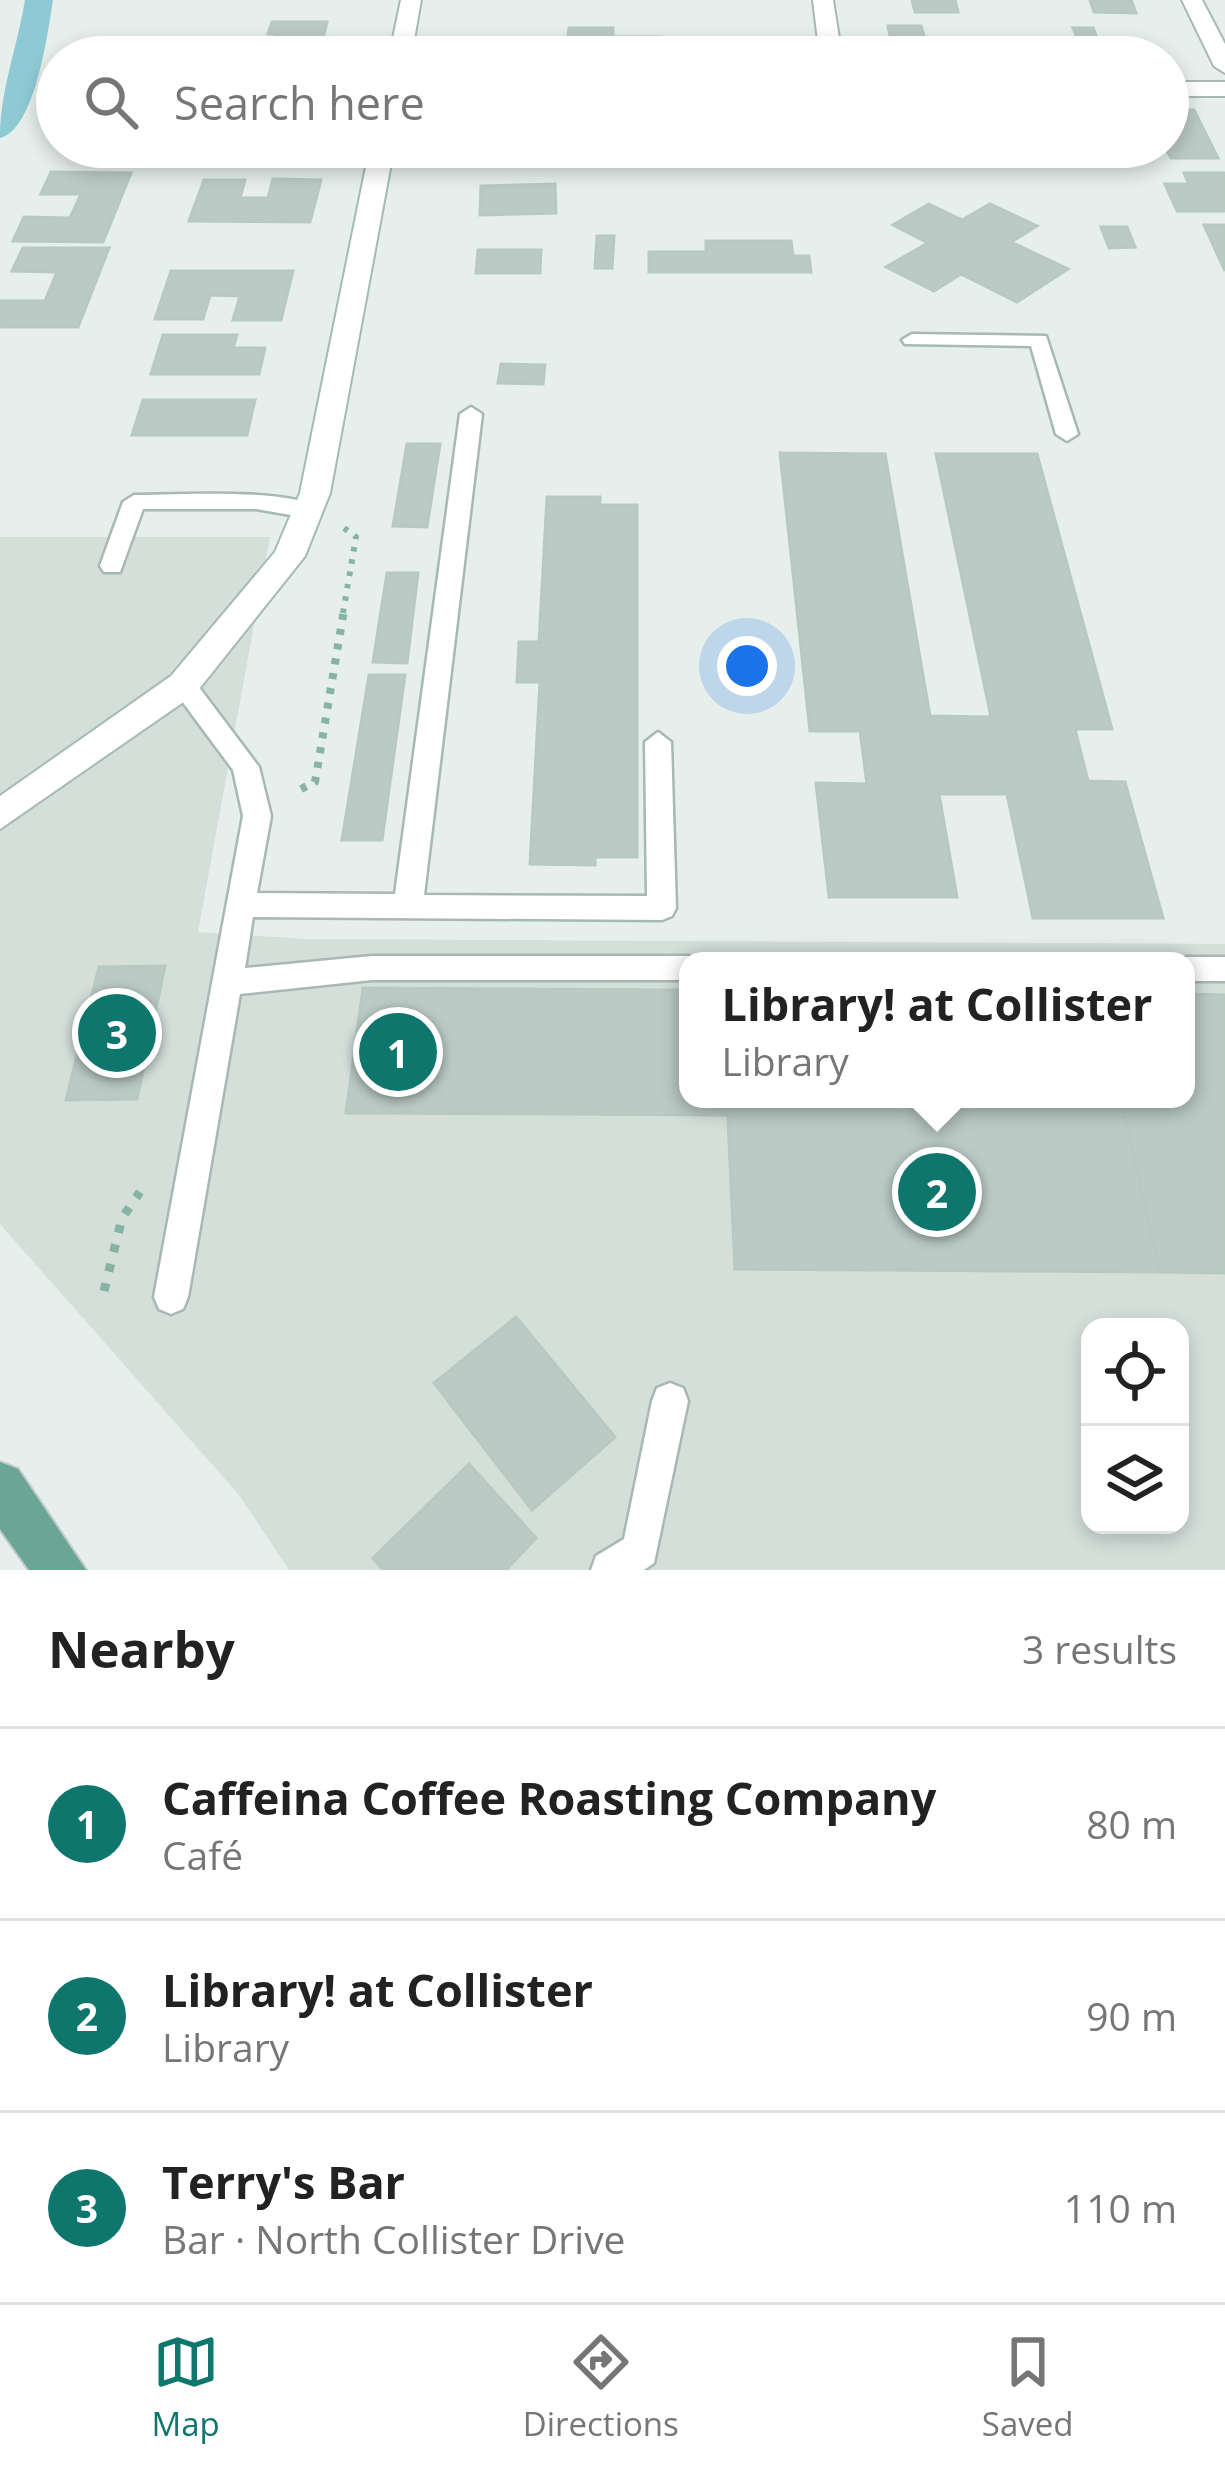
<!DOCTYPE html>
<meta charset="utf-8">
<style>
:root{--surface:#fff;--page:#f2f2f2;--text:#222;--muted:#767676;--line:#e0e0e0;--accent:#0f766e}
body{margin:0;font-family:"Open Sans",sans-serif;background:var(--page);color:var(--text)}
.controls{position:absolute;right:36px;bottom:36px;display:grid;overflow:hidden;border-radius:24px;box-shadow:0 6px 18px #0003}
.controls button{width:108px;height:108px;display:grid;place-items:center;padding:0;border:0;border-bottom:3px solid var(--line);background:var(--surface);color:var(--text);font:60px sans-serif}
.you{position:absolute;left:747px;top:666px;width:42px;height:42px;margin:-30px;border:9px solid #fff;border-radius:50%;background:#1a73e8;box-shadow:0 0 0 18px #1a73e833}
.badge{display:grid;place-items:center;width:78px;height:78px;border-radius:50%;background:var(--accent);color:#fff;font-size:39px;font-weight:700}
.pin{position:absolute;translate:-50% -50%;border:6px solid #fff;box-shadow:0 3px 12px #0006}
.popup{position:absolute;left:679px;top:952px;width:516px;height:156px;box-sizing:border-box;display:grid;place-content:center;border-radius:24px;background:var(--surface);filter:drop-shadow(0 3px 9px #0005);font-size:39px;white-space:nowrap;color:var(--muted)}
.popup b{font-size:45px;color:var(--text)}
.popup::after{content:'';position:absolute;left:50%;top:100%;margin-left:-24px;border:24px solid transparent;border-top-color:var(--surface)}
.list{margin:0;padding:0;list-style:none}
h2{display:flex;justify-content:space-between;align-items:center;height:156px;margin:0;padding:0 48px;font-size:51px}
h2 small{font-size:39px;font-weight:400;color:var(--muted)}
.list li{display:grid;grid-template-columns:78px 1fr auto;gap:36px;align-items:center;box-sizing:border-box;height:192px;padding:0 48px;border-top:3px solid var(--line)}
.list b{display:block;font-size:45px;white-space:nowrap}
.list p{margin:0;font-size:39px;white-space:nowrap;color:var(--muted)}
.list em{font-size:39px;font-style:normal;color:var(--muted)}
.icon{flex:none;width:66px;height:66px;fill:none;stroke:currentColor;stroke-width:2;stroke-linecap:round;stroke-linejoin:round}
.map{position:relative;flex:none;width:1225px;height:1570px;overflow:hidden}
.search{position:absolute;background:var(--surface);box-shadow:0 6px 18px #0003;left:36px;right:36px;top:36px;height:132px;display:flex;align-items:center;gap:30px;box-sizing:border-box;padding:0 42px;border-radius:66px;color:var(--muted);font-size:45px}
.sheet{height:732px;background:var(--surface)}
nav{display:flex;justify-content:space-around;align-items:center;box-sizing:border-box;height:168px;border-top:3px solid var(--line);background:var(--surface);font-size:33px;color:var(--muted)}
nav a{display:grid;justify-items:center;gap:6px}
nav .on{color:var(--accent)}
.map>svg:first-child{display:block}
.built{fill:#d4dfda;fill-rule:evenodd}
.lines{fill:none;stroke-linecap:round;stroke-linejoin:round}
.canal{fill:#8ec9d4;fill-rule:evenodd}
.building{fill:#bbcac4;stroke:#b8c9c2;stroke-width:3}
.lane-casing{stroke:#a8b8b2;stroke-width:5}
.street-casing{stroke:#a8b8b2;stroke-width:4}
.secondary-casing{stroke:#a4bbb3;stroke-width:4}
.primary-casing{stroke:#c2cac8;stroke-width:4}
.path-far2{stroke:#86b3a5;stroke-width:6;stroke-dasharray:4.5 8;stroke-linecap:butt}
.path-far1{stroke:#86b3a5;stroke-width:8;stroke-dasharray:6 9;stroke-linecap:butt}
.path{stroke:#86b3a5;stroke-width:9;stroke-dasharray:8 12;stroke-linecap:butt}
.lane{fill:#fff;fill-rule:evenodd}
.street{fill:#fff;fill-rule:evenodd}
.secondary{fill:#fff;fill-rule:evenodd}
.primary{fill:#6aa596;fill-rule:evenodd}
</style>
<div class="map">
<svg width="1225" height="1570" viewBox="0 0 1225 1570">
<rect width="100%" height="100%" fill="#e6efeb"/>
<path class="built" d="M0 537H270L198 932 308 939 1225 944V1570H289L239 1495 0 1224ZM688 961H1186V1099H688ZM1090 1327H1180V1525H1090Z"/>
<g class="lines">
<path class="canal" d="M25 0H53C48 32 35 130 0 138 0 91 17 48 25 0Z"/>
</g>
<path class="building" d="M912 0H955L958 12H915Z
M1090 0H1131L1136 13 1094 12Z
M272 22H327L322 42H275L277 34H268Z
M888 26H921L925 39H1002L1008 57H895Z
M569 28H613V37H661L662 57H606V46H567Z
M1073 28H1093L1105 57H1085Z
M1168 110H1194L1218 158H1171L1165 147Z
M675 147H774V151H676Z
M51 172 131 173 103 242 13 241 24 217 70 218 81 194H41Z
M1184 173H1225V211H1177L1165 184H1189Z
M273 179 321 180 310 222 189 221 204 180H245L240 198H268Z
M555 184 556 213 480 215 481 186Z
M929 204 962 220 990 204 1037 226 1011 242 1068 269 1017 302 961 274 934 291 886 267 928 243 893 225Z
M1204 225H1225V271Z
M1101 227H1127L1135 247 1109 248Z
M597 236H614L612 268H595Z
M706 241H791L793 256H809L811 272H649V252H706Z
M23 248H109L78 327H0V301H45L57 272 12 271Z
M478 250H541L540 273H476Z
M171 271H293L281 320H233L240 296 210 295 203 319H155Z
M163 335H237L233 348H265L259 374H151Z
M501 364 545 365 543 384 498 383Z
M143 400H255L247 435H132Z
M407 444H440L427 527 393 526Z
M780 453 885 454 930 716 991 717 936 454H1037L1112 729H1075L1088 781 1125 782 1163 918H1033L1007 794H939L957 897H829L816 783 867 784 860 731H810Z
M547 497H600V505H637V857H595V865L530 864 540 682H517L519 642H539Z
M387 573H418L407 663 373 662Z
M369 675H405L382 840H342Z
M165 966 137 1099 66 1100 99 967Z
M363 988 688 990V1099H727L728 1115 346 1113Z
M1186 994 1225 995V1273L1160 1272 1121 1099H1186Z
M727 1099H1121L1160 1272 735 1269Z
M516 1317 615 1437 532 1510 434 1383Z
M469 1464 536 1538 506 1570H383L373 1558Z"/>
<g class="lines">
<defs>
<path id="lane" d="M912 334 1046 336 1078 434 1067 441 1056 434 1031 346 905 344 902 340Z
M471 407 482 414 424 895 647 896 645 742 658 732 671 742 676 908 672 916 662 920 253 917 245 968 372 956H688L699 961H688V980H372L240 994 188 1297 183 1309 171 1314 159 1309 154 1297 243 816 233 770 170 685 174 678H192L259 767 271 816 257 893 395 894 460 414Z
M134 495C171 495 296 487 320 510L308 518 256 509H143L120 572H104L100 566 123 502Z
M1186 957H1225V981H1186V961H1175Z
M670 1383 683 1388 688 1401 654 1563 644 1570H591L596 1556 624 1539 652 1401 657 1388Z"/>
<path id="street" d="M813 0H833L842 57H820Z
M1182 0H1202L1225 44V73L1214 66Z
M1168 82H1225V96H1168Z
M834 147H858L859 155 839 160Z"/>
<path id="secondary" d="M401 0H421L411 57H389Z
M370 147H394L330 493 305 556 195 694 0 829V796L171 676 275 552 300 493Z"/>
<path id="primary" d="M0 1462 18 1469 86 1570H29L0 1529Z"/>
</defs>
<use href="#lane" class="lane-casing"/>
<use href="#street" class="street-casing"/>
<use href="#secondary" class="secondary-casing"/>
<use href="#primary" class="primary-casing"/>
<path class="path-far2" d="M343 613 356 537 344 528"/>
<path class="path-far1" d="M301 789 315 782 344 610"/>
<path class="path" d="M104 1291 122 1218 140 1192"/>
<use href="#lane" class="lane"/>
<use href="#street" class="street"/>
<use href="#secondary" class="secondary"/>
<use href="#primary" class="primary"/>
</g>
</svg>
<div class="controls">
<button><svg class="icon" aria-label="locate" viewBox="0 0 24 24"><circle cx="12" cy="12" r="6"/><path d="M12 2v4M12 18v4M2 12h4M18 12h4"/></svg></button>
<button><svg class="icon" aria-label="layers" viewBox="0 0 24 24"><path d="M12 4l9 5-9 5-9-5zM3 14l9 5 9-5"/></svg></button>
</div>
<div class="you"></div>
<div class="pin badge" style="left:398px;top:1052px">1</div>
<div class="pin badge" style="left:937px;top:1192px">2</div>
<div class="popup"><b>Library! at Collister</b>Library</div>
<div class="pin badge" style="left:117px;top:1033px">3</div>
<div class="search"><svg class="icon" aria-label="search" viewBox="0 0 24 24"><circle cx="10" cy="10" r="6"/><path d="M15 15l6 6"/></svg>Search here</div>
</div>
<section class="sheet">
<h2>Nearby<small>3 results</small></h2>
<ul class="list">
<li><span class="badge">1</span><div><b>Caffeina Coffee Roasting Company</b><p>Café</p></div><em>80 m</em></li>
<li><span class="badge">2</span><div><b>Library! at Collister</b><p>Library</p></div><em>90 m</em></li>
<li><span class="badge">3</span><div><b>Terry's Bar</b><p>Bar · North Collister Drive</p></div><em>110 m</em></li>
</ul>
</section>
<nav>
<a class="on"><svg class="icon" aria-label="map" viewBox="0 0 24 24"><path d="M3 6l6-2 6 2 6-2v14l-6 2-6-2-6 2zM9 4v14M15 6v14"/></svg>Map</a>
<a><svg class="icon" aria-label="directions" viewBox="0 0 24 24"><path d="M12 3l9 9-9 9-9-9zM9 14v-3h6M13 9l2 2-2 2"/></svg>Directions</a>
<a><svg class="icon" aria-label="saved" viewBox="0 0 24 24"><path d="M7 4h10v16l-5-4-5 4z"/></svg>Saved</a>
</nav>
